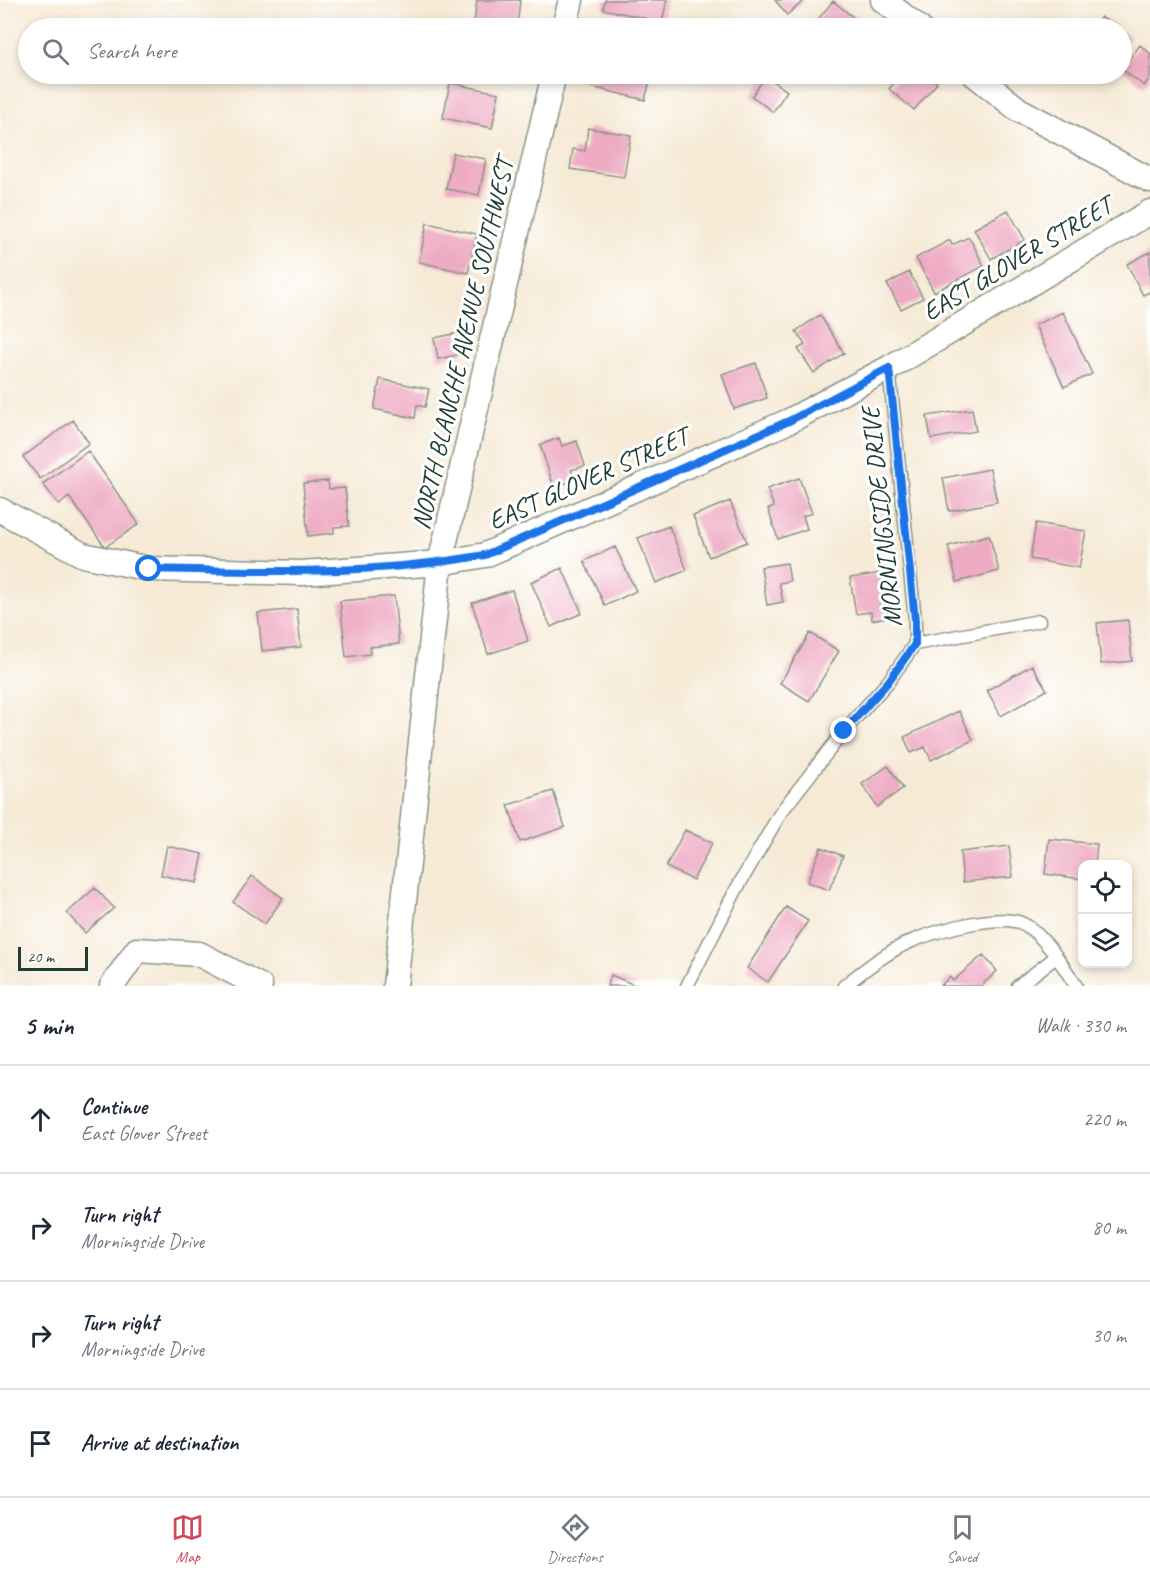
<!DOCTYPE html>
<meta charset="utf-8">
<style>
:root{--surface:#fff;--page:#f6f6f7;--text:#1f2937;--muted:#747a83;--line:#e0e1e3;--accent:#d1495b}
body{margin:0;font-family:Caveat,sans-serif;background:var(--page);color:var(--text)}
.controls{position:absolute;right:18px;bottom:18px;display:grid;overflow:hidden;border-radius:12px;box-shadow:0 3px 9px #0003}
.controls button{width:54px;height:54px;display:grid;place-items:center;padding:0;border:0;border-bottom:2px solid var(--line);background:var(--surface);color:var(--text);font:30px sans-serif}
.scale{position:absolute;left:18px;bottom:15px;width:70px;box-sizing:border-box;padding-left:6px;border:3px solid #1f3d34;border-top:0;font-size:16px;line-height:21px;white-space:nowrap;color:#1f3d34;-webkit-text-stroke:4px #fff;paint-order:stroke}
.stop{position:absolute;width:18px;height:18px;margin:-14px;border:4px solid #1a73e8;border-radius:50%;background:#fff}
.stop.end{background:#1a73e8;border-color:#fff;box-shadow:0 2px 6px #0008}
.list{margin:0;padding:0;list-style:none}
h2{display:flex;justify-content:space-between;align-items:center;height:78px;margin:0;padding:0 24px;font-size:26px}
h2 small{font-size:20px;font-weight:400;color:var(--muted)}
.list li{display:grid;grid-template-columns:39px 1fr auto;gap:18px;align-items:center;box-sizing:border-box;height:108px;padding:0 24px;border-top:2px solid var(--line)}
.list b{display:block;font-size:22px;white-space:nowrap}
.list p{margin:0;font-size:20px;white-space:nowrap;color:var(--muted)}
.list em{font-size:20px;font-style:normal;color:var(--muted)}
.icon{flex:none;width:33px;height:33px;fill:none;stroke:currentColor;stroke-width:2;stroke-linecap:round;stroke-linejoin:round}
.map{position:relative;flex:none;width:1150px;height:986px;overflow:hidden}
.search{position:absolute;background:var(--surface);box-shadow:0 3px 9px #0003;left:18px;right:18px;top:18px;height:66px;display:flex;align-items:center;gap:15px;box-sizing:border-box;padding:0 21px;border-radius:33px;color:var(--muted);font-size:22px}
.sheet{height:510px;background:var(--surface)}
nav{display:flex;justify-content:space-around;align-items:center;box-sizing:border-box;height:84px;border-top:2px solid var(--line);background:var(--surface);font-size:16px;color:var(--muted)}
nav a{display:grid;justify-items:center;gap:3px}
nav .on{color:var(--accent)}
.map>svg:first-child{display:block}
.building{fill:#eeabc4}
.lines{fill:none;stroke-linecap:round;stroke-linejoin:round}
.service-casing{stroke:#8a9485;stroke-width:15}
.minor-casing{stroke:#8a9485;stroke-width:27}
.service{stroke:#fff;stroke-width:12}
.minor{stroke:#fff;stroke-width:24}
.route{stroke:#1a73e8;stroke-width:8}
.labels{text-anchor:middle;stroke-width:6;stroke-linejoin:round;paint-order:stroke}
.street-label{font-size:26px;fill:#1f3d34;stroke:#fff}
</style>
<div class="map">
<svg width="1150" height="986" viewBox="0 0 1150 986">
<rect width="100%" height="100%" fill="#fff"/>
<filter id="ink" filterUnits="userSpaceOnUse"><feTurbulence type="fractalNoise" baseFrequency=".0167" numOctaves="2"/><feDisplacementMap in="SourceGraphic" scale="12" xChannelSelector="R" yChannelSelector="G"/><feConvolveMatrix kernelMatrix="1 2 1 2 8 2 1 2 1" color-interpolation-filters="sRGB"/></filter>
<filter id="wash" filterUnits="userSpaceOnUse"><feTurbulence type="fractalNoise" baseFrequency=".008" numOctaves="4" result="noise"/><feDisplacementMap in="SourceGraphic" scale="24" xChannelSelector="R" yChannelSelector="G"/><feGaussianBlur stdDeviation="1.35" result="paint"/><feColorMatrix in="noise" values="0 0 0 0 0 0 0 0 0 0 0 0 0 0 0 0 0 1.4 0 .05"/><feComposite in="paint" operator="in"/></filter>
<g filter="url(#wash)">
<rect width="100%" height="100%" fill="#f6ead6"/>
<g id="blocks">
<path class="building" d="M477 0H520L517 28 474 23Z
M605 0H667L662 22 603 9Z
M775 0H805L787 15Z
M833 1 858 21 853 28H811Z
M1101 17 1117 28H1093Z
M1122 32 1129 37 1122 48Z
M1140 45 1150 53V78L1144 86 1122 69Z
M595 74H656L655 78 651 77 645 100 592 87Z
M902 74H926L937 83 914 110 889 89Z
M766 76 787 91 773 112 752 96Z
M450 83 499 93 492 128 443 118Z
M588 128 631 135 624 177 570 169 573 149 585 151Z
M453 153 486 159 479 195 446 189Z
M1008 210 1025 240 991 259 974 229Z
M427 223 477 234 468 273 419 262Z
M969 237 984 266 934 292 916 258 950 240 952 245Z
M1150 252V292L1143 295 1127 264Z
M909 272 923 298 901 309 887 284Z
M1063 312 1092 374 1064 387 1035 325Z
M820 315 844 353 814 373 798 349 805 345 796 331Z
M458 333 462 354 438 359 434 338Z
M756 363 767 398 734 409 722 374Z
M380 379 429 389 425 407 417 405 415 418 374 409Z
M972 409 976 431 931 439 927 416Z
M73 420 89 443 40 479 23 457Z
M559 438 562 446 577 441 585 466 571 470 575 480 554 487 540 445Z
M88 451 139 524 105 547 69 497 59 505 43 484Z
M990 469 997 502 949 511 943 478Z
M799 478 812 513 803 516 807 529 778 539 768 509 774 507 767 489Z
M328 481 329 489 345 488 349 526 334 527V533L308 536 303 483Z
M730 501 747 542 709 557 693 516Z
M1036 523 1086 531 1079 568 1030 559Z
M669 526 687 570 656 583 638 538Z
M989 535 999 571 957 582 948 546Z
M615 547 636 591 605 606 584 561Z
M787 563 790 581 779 583 783 602 767 605 761 567Z
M562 568 582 613 551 627 531 582Z
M880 573 888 617 872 620 871 612 856 614 850 578Z
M512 590 528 641 488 654 472 603Z
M394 596 399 644 370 647V654L346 657 340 601Z
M297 609 301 647 262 651 258 613Z
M1128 620 1132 661 1101 664 1097 623Z
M810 633 839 651 809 701 780 683Z
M1032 665 1047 690 1001 716 987 690Z
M959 711 973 740 931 760 925 747 911 753 904 737Z
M888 766 903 788 877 807 862 784Z
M553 791 565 827 520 842 508 805Z
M685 830 712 843 693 880 666 867Z
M1049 839 1097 844 1095 864H1082V879L1045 874Z
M167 846 203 854 197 883 161 875Z
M1009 846 1013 877 963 882 960 852Z
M821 847 843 856 829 890 807 882Z
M252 876 283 898 265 924 233 902Z
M95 888 114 908 85 933 67 913Z
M786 907 808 921 768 982 747 968Z
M983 955 997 971 981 986H940L950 977 953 981Z
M611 975 637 986H607Z"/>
</g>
</g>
<g filter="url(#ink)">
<use href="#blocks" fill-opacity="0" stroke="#8a9485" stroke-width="1.5"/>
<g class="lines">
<defs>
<path id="service" d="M915 644 1039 621
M687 986 736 890 781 812 844 731 888 682 915 644V620L889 368
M844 986C864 970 888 951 912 941 936 931 1005 910 1027 926 1045 938 1065 968 1076 986
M1018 986 1056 957"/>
<path id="minor" d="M883 0 919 28
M564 28 571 0
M974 74 1019 110 1150 180
M0 510 83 555 149 569 302 573 440 563 485 555 789 421 889 368 1150 212
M112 986 137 950 199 954 260 986
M395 986 440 563 554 74"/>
</defs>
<use href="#service" class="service-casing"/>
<use href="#minor" class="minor-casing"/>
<use href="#service" class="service"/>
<use href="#minor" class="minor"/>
</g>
</g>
<g class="lines" filter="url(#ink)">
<path class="route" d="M149 569C262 572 374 575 485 555L789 421 889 368 915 620V644L888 682 844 731"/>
</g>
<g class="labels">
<g class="street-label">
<text transform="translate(1017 258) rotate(-31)" y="9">EAST GLOVER STREET</text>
<text transform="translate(462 344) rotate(-77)" y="9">NORTH BLANCHE AVENUE SOUTHWEST</text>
<text transform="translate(588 478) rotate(-24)" y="9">EAST GLOVER STREET</text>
<text transform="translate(881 517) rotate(-96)" y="9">MORNINGSIDE DRIVE</text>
</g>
</g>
</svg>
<div class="controls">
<button><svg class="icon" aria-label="locate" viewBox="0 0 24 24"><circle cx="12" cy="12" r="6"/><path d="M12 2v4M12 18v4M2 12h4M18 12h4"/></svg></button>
<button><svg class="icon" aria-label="layers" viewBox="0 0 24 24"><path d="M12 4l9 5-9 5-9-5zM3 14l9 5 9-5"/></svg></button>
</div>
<div class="scale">20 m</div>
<div class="stop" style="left:149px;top:569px"></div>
<div class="stop end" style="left:844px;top:731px"></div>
<div class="search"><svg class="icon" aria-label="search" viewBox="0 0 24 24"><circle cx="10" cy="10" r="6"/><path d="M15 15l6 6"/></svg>Search here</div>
</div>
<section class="sheet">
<h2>5 min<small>Walk · 330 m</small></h2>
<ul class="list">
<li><svg class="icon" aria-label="ahead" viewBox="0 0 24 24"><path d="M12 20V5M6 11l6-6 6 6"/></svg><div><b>Continue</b><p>East Glover Street</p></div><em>220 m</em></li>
<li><svg class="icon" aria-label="right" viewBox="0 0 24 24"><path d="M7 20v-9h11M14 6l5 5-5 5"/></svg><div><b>Turn right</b><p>Morningside Drive</p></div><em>80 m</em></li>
<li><svg class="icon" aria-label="right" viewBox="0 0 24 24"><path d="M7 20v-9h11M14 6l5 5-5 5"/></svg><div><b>Turn right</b><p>Morningside Drive</p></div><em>30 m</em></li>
<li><svg class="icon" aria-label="arrive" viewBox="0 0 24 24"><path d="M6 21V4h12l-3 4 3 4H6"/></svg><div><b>Arrive at destination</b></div></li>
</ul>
</section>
<nav>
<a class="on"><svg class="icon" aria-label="map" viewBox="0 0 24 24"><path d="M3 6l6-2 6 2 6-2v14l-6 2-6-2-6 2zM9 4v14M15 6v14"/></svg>Map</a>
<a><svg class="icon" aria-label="directions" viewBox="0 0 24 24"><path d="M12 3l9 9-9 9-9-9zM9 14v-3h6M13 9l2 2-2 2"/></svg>Directions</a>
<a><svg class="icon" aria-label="saved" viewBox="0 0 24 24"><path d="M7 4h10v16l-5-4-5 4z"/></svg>Saved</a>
</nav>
